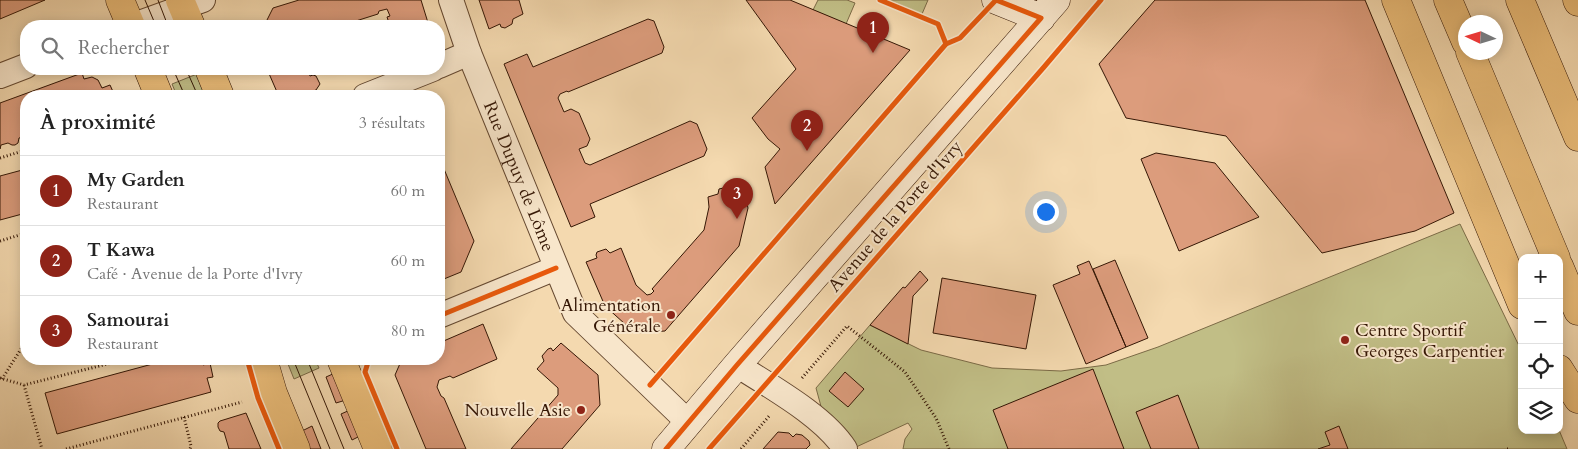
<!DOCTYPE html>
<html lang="fr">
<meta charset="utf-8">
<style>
:root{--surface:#fff;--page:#f2f2f2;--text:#222;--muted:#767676;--line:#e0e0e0;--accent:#8f2418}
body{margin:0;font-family:Cardo,serif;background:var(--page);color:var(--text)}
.controls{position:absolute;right:15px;bottom:15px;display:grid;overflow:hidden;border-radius:10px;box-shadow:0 2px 12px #0003}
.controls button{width:45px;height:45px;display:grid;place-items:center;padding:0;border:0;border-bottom:1px solid var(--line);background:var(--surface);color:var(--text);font:25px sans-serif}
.compass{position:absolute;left:1458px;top:15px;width:45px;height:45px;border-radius:50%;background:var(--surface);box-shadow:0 2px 12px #0003;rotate:274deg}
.you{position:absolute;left:1045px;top:211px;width:18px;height:18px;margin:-12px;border:4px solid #fff;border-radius:50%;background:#1a73e8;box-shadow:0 0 0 8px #1a73e833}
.badge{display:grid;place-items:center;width:32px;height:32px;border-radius:50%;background:var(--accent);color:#fff;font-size:16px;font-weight:700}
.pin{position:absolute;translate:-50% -41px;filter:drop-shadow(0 1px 2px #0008)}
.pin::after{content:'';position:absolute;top:26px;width:18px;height:15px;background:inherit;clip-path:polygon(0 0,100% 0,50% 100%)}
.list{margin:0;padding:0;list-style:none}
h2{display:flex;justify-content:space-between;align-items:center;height:65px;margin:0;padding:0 20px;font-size:21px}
h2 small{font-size:16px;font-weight:400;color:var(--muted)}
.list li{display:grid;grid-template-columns:32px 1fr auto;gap:15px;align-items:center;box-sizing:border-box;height:70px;padding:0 20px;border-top:1px solid var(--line)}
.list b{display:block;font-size:19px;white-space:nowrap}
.list p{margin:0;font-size:16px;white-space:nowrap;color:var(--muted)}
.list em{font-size:16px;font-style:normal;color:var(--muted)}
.icon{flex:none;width:28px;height:28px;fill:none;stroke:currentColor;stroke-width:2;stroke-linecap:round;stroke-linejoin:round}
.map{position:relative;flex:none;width:1578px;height:449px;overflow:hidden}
.search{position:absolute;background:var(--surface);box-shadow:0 2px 12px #0003;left:20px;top:20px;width:425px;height:55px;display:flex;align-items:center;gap:12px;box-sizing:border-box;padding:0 18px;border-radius:20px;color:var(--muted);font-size:19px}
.panel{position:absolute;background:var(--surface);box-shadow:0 2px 12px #0003;left:20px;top:90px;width:425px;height:275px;border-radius:20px}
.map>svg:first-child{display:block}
.green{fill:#c1be86;stroke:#7b6a46}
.building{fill:#dc9c7c;stroke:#351705}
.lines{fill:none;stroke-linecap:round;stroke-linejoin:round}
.minor-casing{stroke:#654830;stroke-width:26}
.secondary-casing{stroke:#351705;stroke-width:29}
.primary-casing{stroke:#351705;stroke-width:29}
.trunk-casing{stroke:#351705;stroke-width:29}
.path{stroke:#351705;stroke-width:3;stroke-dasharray:1 2.5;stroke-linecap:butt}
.minor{stroke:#f8e6cb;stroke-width:24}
.secondary{stroke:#f8e6cb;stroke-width:28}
.primary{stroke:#eabc78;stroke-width:28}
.trunk{stroke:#eabc78;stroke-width:28}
.tram{stroke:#351705;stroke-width:1}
.cycleway-casing{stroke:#f8e6cb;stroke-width:8}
.cycleway{stroke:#e8590c;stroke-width:5}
.poi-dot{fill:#8f2418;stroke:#f8e6cb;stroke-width:2}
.labels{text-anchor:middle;stroke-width:4;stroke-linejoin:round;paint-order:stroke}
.street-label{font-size:18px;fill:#351705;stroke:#f8e6cb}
.poi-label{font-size:18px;fill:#351705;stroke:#f8e6cb;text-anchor:end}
</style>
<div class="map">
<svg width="1578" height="449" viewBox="0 0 1578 449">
<rect width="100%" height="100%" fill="#f4d9af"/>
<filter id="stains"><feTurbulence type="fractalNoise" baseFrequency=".004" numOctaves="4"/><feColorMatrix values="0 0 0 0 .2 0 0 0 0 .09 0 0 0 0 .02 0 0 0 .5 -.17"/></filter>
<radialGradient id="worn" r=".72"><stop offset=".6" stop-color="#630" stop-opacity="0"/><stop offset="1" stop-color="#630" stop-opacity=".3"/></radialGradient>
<path class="green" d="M818 0H847L855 3 846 24 813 10Z
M889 0H928L922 14Z
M197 74 206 96H177L172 84Z
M1460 224 1522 352V430H1559L1567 449H903L905 439 912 429 908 423 854 448 822 410 816 388 870 325 921 350 992 368 1061 371 1106 365 1158 347Z
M286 359H315L319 368 294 379Z"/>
<path class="building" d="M0 0H45L0 19Z
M299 0H421L429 26H390L387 17 390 16 387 9 379 11 378 14 340 26H264L273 8Z
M479 0H519L523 14 513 19 512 24 505 28 501 27 500 24 489 29Z
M746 0H790L910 50 775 204 765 167 780 149 768 139 752 118 796 69Z
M1155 0H1365L1454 213 1415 231 1322 253 1226 136 1126 118 1099 64Z
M648 19 654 21 664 47 662 53 568 92 567 91 560 94 558 98 564 112 571 109 579 113 590 139 587 146 579 149 585 163 590 165 690 121 697 124 707 149 704 156 590 204 595 217 571 227 504 64 527 54 533 67Z
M267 69H307L310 76 313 75 316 76 320 84 316 90 302 96H287L277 92Z
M82 73 84 79 92 77 98 80 102 88 110 85 115 96H26V136L19 138 18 143 15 145H12L8 143 1 145 0 149V103Z
M1156 153 1215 163 1259 217 1179 251 1141 159Z
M439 157 474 241 461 272 439 281Z
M26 169V213L0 220V176Z
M728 187 731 188V191L743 188 748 208 739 246 665 331 635 333 605 306 586 262 597 258 596 255 597 252 606 249 610 253 621 248 636 285 647 295 651 294 654 291 652 289 704 230 709 207 708 197 718 194 719 189Z
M1115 260 1148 338 1126 347 1093 269Z
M1089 261 1126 347 1086 364 1053 285 1080 274 1077 266Z
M920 271 928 280 913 296 908 344 870 325 903 287 905 288Z
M942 278 1036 295 1026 349 933 333Z
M483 324 497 359 453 378 450 376 439 380 437 387 441 396 444 398 466 449H426L395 375 402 359H439V343Z
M561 343 598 375 600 405 562 449H511L558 395V388L537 369 544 361 542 356 548 349 551 348 553 351Z
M171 359H202L203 365 210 363 213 377 207 378 211 392 57 434 45 393Z
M1093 369 1124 449H1008L993 410Z
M845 372 864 389 848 407 829 391Z
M335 373 346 400 336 403 326 377Z
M1178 395 1199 449H1151L1136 412Z
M350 410 360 436 352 440 341 414Z
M246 413 261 449H229L224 432 220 431 218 427V423L220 421Z
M312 426 321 449H310L302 431Z
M1339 426 1348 449H1318L1330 445 1325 432Z
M778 432 789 433 793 437 796 434 802 435 809 441 810 445 806 449H763Z"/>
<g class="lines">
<defs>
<g id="minor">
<path id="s1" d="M451 0 469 53 575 313 689 423"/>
<path d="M131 26 203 0"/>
<path d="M439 66 469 53"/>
<path d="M0 76 26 66"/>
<path d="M365 96 433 69"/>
<path d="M439 316 556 268"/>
<path d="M737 365C771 387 824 416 845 449"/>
</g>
<path id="secondary" d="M996 0 1041 18
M666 449 737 365 1056 0"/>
<path id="primary" d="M120 0 131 26
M180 0 191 26
M148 69 159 96
M209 69 220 96
M263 359 273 393 296 449
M341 359 378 449"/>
<path id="trunk" d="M1396 0 1522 305
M1448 0 1466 42
M1520 0 1578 137
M1577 0 1578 2
M1470 52 1556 258
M1559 266 1578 311
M1559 369 1578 399"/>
</defs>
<use href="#minor" class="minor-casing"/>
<use href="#secondary" class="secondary-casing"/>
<use href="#primary" class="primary-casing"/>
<use href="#trunk" class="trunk-casing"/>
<path class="path" d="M0 158 26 150
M0 241 26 233
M0 378 24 385 127 359
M802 378 847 326 905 372 936 418 949 449
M2 379 26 341
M24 385 42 449
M184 417 191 446 190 449
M66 449 242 402
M741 449 770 415
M1507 449H1509"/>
<use href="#minor" class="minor"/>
<use href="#secondary" class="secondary"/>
<use href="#primary" class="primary"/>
<use href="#trunk" class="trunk"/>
<path class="tram" d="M145 0 156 26
M158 0 168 26
M173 69 185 96
M186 69 198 96
M293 359 330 449
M307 359 344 449"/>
<defs>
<path id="cycleway" d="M880 0 938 24 946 44
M439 316 556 268
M247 359 258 398 279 449
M369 359 365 372 397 449
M650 385 946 44 960 38 996 0
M666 449 737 365 1041 18 996 0
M709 449 1044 67 1101 0"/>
</defs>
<use href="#cycleway" class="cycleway-casing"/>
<use href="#cycleway" class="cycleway"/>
</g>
<g class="poi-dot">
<circle cx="671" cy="315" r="5"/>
<circle cx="1345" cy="340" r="5"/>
<circle cx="581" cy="410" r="5"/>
</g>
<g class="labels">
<g class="street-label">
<text dy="6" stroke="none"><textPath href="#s1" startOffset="189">Rue Dupuy de Lôme</textPath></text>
<text transform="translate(895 216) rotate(-49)" y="6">Avenue de la Porte d'Ivry</text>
</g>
<g class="poi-label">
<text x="661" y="311">Alimentation<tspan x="661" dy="21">Générale</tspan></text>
<text x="1355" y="336" text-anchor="start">Centre Sportif<tspan x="1355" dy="21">Georges Carpentier</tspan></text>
<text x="571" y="416">Nouvelle Asie</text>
</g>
</g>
<rect width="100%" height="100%" filter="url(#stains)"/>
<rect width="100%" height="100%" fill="url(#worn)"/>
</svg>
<div class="controls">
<button>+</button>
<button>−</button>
<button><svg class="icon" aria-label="locate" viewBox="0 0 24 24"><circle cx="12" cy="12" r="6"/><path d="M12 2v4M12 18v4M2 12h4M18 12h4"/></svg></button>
<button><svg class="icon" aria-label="layers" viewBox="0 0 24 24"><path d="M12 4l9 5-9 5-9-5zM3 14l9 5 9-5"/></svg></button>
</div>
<svg class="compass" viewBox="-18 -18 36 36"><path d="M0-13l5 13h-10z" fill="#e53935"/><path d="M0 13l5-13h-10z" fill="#767676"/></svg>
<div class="you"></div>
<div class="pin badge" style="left:873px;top:53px">1</div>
<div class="pin badge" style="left:807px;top:151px">2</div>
<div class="pin badge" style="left:737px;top:219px">3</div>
<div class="search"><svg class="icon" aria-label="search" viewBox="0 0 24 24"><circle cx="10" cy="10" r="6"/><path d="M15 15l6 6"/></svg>Rechercher</div>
<section class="panel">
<h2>À proximité<small>3 résultats</small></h2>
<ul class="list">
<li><span class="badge">1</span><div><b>My Garden</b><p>Restaurant</p></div><em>60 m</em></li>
<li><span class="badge">2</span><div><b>T Kawa</b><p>Café · Avenue de la Porte d'Ivry</p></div><em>60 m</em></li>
<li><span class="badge">3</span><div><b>Samourai</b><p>Restaurant</p></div><em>80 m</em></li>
</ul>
</section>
</div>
